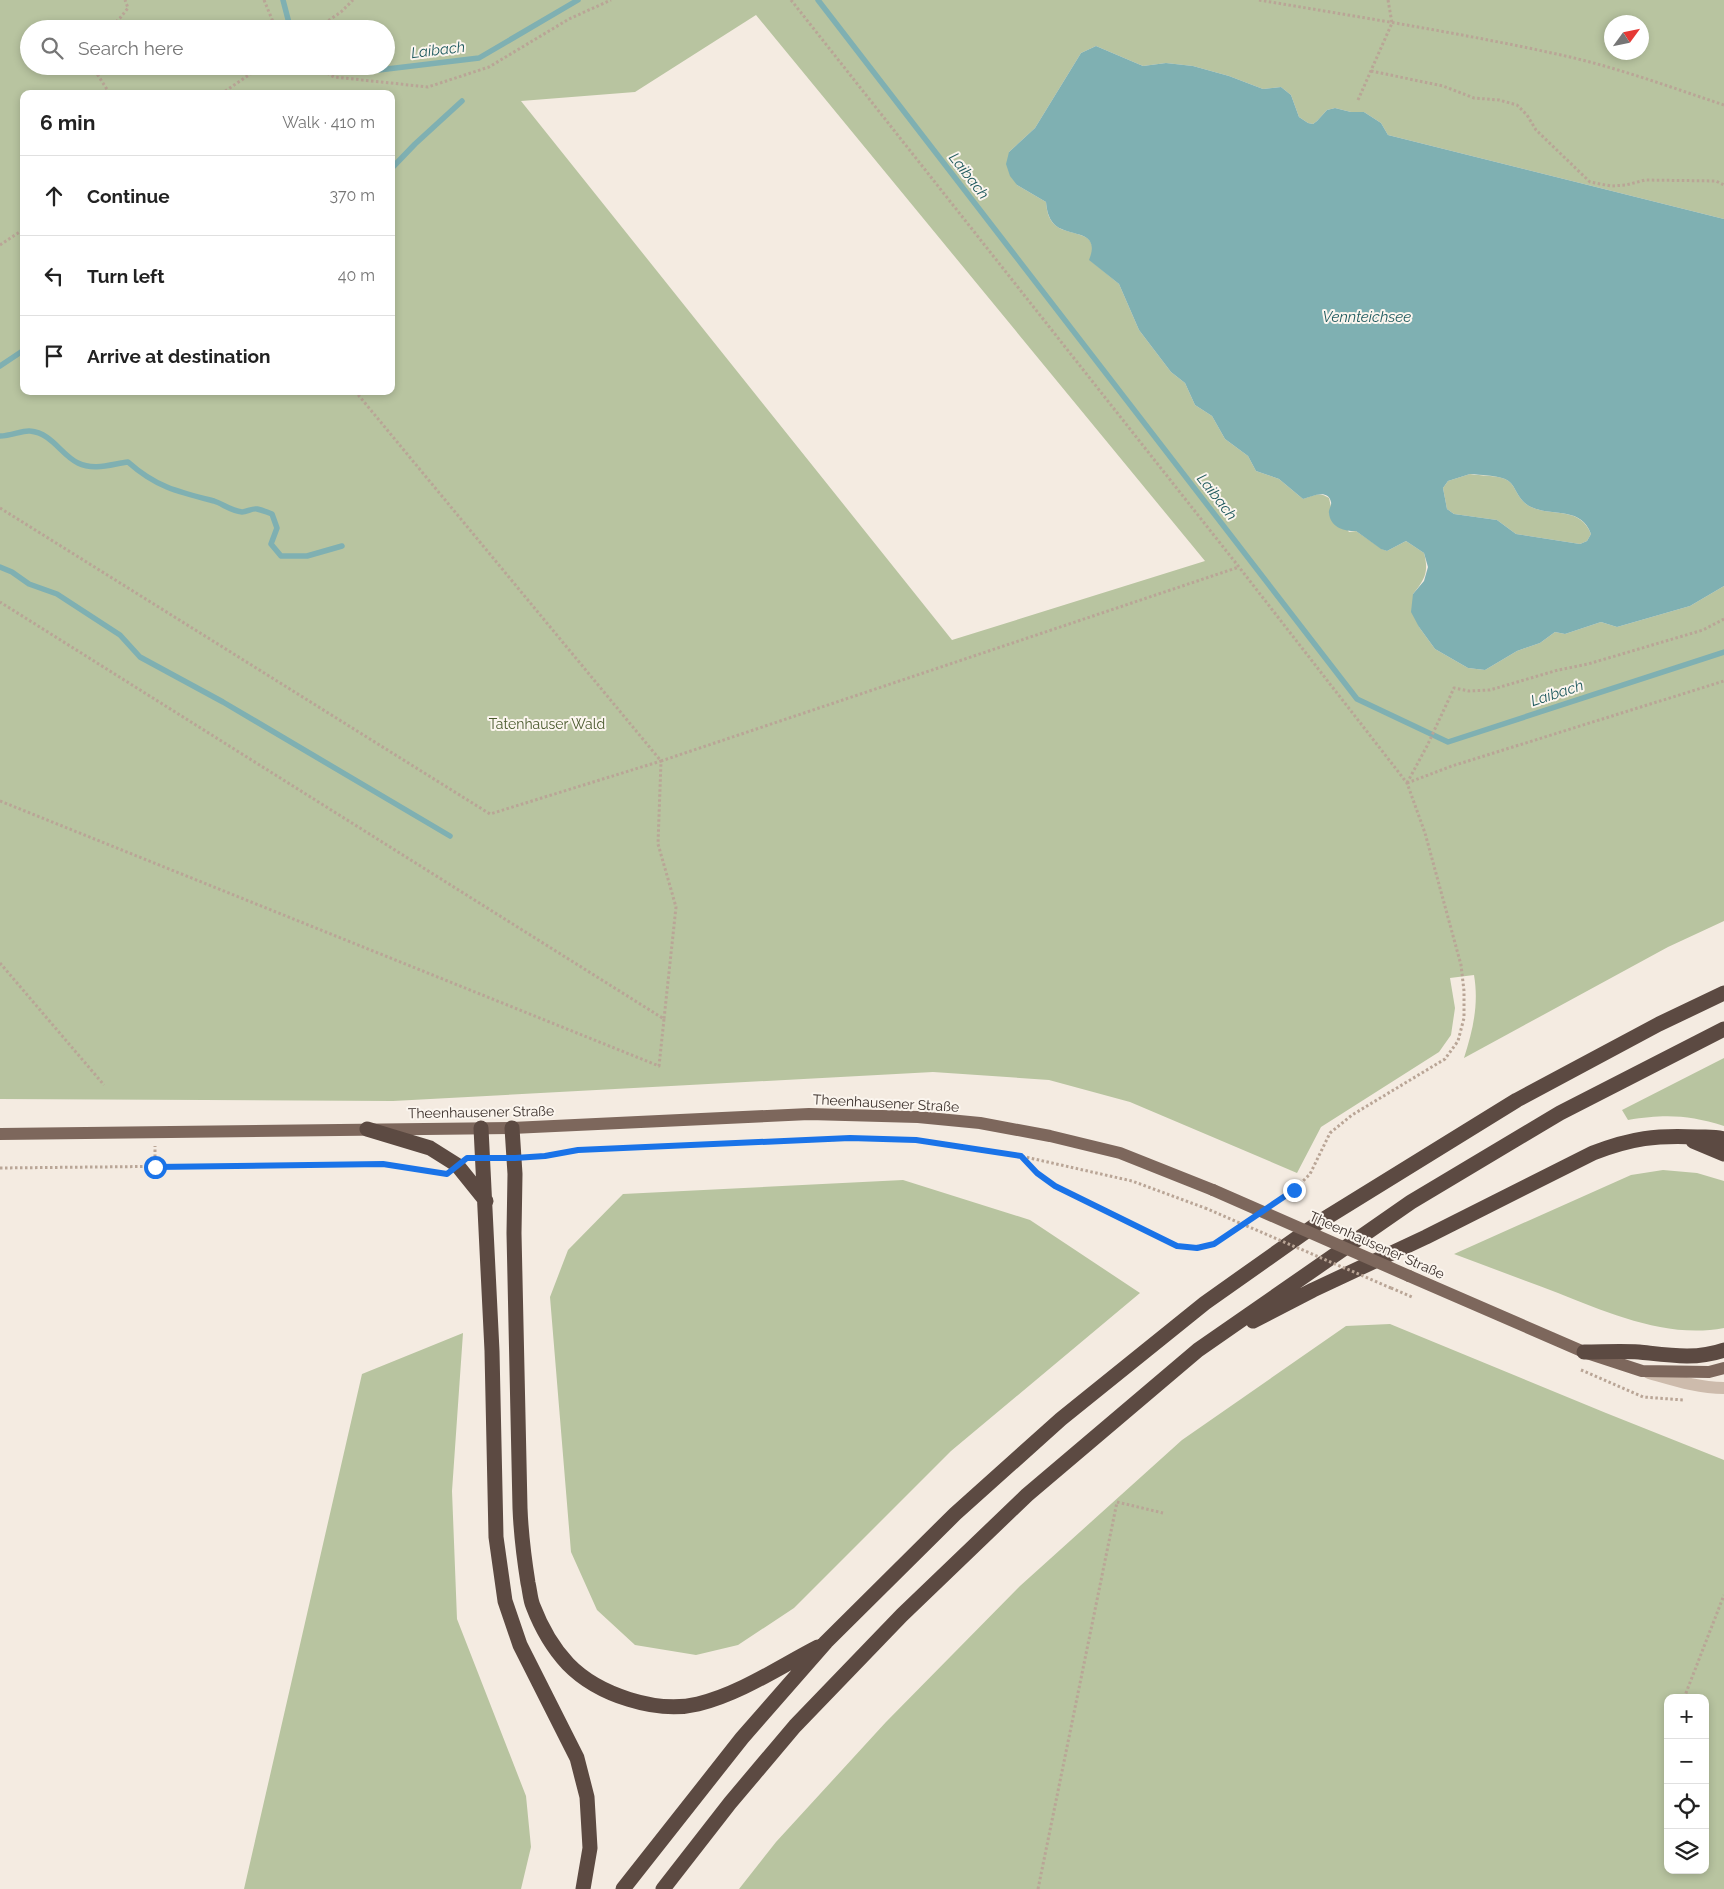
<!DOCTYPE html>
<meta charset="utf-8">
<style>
:root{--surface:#fff;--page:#f2f2f2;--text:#222;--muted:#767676;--line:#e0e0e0}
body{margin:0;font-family:Raleway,sans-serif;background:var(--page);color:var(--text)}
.controls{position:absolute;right:15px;bottom:15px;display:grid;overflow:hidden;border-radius:10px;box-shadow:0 2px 8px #0003}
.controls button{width:45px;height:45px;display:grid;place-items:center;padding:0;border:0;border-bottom:1px solid var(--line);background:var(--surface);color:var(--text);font:25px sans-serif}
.compass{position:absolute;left:1604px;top:15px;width:45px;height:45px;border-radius:50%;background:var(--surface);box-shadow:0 2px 8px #0003;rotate:57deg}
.stop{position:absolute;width:15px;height:15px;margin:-11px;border:4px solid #1a73e8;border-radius:50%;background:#fff}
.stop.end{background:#1a73e8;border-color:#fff;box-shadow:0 1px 5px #0008}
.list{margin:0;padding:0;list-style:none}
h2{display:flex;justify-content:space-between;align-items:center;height:65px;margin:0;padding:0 20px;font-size:21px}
h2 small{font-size:16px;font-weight:400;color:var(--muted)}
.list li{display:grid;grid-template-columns:32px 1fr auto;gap:15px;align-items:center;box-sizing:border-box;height:80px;padding:0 20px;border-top:1px solid var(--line)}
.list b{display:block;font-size:19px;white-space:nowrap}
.list em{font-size:16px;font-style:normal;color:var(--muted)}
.icon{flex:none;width:28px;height:28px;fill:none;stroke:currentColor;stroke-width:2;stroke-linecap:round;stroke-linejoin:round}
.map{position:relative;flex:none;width:1724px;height:1889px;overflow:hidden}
.search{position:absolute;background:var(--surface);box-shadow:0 2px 8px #0003;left:20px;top:20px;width:375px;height:55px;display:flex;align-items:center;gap:12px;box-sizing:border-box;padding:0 18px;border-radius:28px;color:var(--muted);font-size:19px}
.panel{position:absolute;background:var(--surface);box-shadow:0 2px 8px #0003;left:20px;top:90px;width:375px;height:305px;border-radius:10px}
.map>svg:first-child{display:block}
.green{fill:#b8c4a0;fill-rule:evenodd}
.water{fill:#7fb0b2;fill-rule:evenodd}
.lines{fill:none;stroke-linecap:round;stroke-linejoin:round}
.stream{stroke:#7fb0b2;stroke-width:5.5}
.path{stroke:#b9a596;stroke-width:3;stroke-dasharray:2.5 2.5;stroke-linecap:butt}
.minor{stroke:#cdbbac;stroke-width:12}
.major{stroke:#7d675c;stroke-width:12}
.highway{stroke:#5c4a42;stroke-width:15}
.path-bridge{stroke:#b9a596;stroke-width:3;stroke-dasharray:2.5 2.5;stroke-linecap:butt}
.major-bridge{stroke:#7d675c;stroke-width:12}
.route{stroke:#1a73e8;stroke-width:6}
.labels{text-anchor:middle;stroke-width:4;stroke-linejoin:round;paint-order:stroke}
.park-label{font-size:14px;fill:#4a5a2e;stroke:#fbf5ee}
.street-label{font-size:14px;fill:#3b302b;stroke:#fbf5ee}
.water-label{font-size:15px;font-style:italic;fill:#1f5a5e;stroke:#fbf5ee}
</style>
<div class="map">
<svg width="1724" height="1889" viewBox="0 0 1724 1889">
<rect width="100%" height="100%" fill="#f4ebe1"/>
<path class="green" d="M0 0H1724V219L1388 135 1381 123 1364 112H1351L1335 108 1327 110 1317 121 1313 124 1308 123 1299 117 1291 95 1281 87 1263 89 1229 76 1193 66 1166 63 1143 66 1096 46 1081 53 1035 128 1009 152 1017 185 1046 202C1047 211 1048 218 1054 224 1067 238 1102 228 1090 260L1119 284 1139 330 1171 372 1185 383 1195 405 1212 416 1225 439 1248 456 1256 471 1279 479 1303 499C1313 496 1319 491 1329 498L1331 507 1349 532 1356 531 1382 549 1387 551 1406 541 1424 553C1429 572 1425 579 1413 594L1419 627 1435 649 1468 668 1485 670 1517 651 1540 643 1555 632 1565 634 1601 622 1617 627 1690 606 1724 586V921L1668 947 1464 1058C1473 1030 1479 1004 1474 975L1450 978 1455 1008 1451 1035 1439 1052 1321 1127 1297 1173 1130 1102 1049 1080 933 1072 393 1101 0 1099ZM756 15 1205 561 952 640 521 101 635 92ZM1612 22H1642V52H1612ZM29 29H386V66H29ZM24 94H391V391H24Z
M1470 474C1481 476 1495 475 1505 479 1517 484 1515 499 1531 507 1553 517 1580 506 1591 534L1587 541 1580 544 1516 534 1497 520 1454 514 1447 509 1443 488 1448 481Z
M1724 1058V1126C1688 1115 1666 1114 1628 1120L1622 1110Z
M1663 1170 1697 1173 1724 1181V1328C1667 1339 1609 1313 1558 1293 1523 1280 1489 1267 1454 1254L1631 1175Z
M903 1180 1030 1220 1140 1293 951 1451 794 1608 738 1645 696 1655 635 1645 597 1610 571 1552 550 1297 568 1250 623 1194Z
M1390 1324 1606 1413 1724 1460V1889H739L776 1842 886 1722 1020 1586 1182 1440 1346 1326ZM1668 1698H1705V1870H1668Z
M463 1333 452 1491 457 1619 526 1796 531 1847 521 1889H244L362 1374Z"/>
<path class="water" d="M1096 46 1143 66 1166 63 1193 66 1229 76 1263 89 1281 87 1291 95 1299 117 1308 123 1313 124 1317 121 1327 110 1335 108 1351 112H1364L1381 123 1388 135 1724 219V586L1690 606 1617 627 1601 622 1565 634 1555 632 1540 643 1517 651 1485 670 1468 668 1435 649 1419 627 1411 612 1413 594 1424 581 1428 567 1424 553 1406 541 1387 551 1381 549 1356 531C1345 532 1330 527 1329 513 1328 510 1332 506 1331 502 1328 488 1311 497 1303 499L1279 479 1256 471 1248 456 1225 439 1212 416 1195 405 1185 383 1171 372 1139 330 1119 284 1089 260C1102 228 1067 238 1054 224 1048 217 1047 211 1046 202L1017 185 1010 176 1006 164 1009 152 1035 128 1081 53ZM1470 474C1481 475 1495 475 1505 479 1517 484 1515 499 1531 507 1553 517 1581 506 1591 534L1587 541 1580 544 1516 534 1497 520 1454 514 1447 509 1443 488 1448 481Z"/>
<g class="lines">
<path class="stream" d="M283 0 289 23 293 29
M818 0 1357 699 1448 742 1724 652
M347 66 362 72 479 58 578 0
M391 169 415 144 462 101
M0 366 24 350
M0 436C11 436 23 430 30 431 52 433 61 455 78 463 94 471 112 464 128 462 156 487 178 492 214 501 223 504 231 511 242 512 247 512 252 508 257 509 262 510 267 512 272 514L277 528 271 544 281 556H307L342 546
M0 567 12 572 29 584 57 594 120 635 140 657 223 702 450 836"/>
<path class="path" d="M264 0 276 29
M791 0 1239 567 1407 783 1425 833 1461 965 1464 991V1018L1458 1041 1445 1059 1352 1115 1330 1133 1310 1174 1294 1190 1277 1202
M1259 0C1359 17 1461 33 1561 55 1616 67 1670 87 1724 105
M109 29 120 18 128 8 125 0
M316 29 341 12 353 0
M92 66 110 94
M314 66 334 77 428 87 489 67 569 19 611 0
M1371 71 1443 86 1474 98 1499 100 1517 105 1527 115 1536 130 1590 182 1611 186 1626 185 1645 180 1716 181 1724 185
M221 94 262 66
M1358 100 1392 23 1388 0
M0 245 24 229
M355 391 661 761 1239 567
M0 508 490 814 661 761 658 844 676 907 664 1019 0 602
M1407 783 1427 746 1454 688 1469 691 1490 690 1558 670 1588 664 1703 630 1724 619
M1407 783 1452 766 1724 681
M0 801 659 1066 664 1019
M0 963 104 1085
M1021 1156 1037 1173 1055 1186 1177 1246C1213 1249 1219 1241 1247 1222
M529 1157 578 1150 850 1139 916 1140 1021 1156 1132 1181 1205 1208
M155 1167V1146
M0 1168 383 1164 434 1172
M1391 1288 1412 1297
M1581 1370 1643 1397 1683 1400
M1684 1698 1724 1595
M1038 1889 1117 1502 1163 1513"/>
<path class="minor" d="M1649 1373C1674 1380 1698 1388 1724 1388"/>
<path class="major" d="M0 1134 512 1128 809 1114 918 1117 980 1123 1050 1136 1120 1153 1213 1190
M1409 1276 1584 1352 1642 1371 1709 1372 1724 1368"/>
<path class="highway" d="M481 1128 492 1351 496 1537 505 1601 520 1645 577 1758 587 1797 590 1848 583 1889
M512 1128 515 1174 514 1233 520 1508C521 1534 524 1558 528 1583 530 1591 530 1599 533 1606 541 1627 553 1648 568 1664 598 1695 657 1714 698 1704 740 1694 781 1666 818 1647
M367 1129 430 1148 457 1165 486 1201
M1693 1141 1724 1154
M1253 1321 1313 1290 1426 1237 1593 1153C1632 1138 1656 1135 1697 1137 1705 1137 1716 1136 1724 1139
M1584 1352C1602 1352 1621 1351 1639 1352 1668 1355 1696 1360 1724 1350
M623 1889 742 1738 826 1642 955 1514 1061 1419 1205 1303 1321 1221 1517 1100 1659 1024 1724 993
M663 1889 730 1803 795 1726 902 1615 1027 1495 1198 1350 1411 1202 1560 1113 1724 1029"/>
<path class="path-bridge" d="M1205 1208 1391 1288"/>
<path class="major-bridge" d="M1213 1190 1409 1276"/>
</g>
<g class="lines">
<path class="route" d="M155 1167 383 1164 447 1174 467 1158H515L545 1156 578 1150 850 1138 916 1140 1021 1156 1037 1173 1055 1186 1177 1246 1197 1248 1214 1244 1294 1190"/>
</g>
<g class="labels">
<g class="park-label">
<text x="547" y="729">Tatenhauser Wald</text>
</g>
<g class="street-label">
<text transform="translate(886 1103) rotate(3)" y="5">Theenhausener Straße</text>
<text transform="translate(481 1112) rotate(-1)" y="5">Theenhausener Straße</text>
<text transform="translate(1377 1245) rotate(24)" y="5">Theenhausener Straße</text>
</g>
<g class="water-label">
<text transform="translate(438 50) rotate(-7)" y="5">Laibach</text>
<text transform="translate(969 176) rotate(52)" y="5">Laibach</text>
<text x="1367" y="322">Vennteichsee</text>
<text transform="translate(1217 497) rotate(52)" y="5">Laibach</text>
<text transform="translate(1557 693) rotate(-18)" y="5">Laibach</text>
</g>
</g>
</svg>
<div class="controls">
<button>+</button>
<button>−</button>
<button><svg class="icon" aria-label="locate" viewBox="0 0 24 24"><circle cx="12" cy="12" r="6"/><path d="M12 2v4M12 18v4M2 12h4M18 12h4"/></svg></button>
<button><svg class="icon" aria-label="layers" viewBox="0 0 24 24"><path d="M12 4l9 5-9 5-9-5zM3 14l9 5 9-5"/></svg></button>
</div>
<svg class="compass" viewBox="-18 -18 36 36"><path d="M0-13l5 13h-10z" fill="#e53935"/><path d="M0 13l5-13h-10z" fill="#767676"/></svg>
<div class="stop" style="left:155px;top:1167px"></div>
<div class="stop end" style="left:1294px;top:1190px"></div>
<div class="search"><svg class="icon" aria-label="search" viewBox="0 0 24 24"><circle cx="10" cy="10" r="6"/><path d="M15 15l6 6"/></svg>Search here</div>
<section class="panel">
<h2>6 min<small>Walk · 410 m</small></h2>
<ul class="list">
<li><svg class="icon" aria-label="ahead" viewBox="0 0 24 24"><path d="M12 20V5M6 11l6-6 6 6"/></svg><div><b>Continue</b></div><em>370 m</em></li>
<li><svg class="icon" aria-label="left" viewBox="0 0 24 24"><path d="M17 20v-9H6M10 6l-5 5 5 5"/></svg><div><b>Turn left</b></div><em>40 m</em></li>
<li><svg class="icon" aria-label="arrive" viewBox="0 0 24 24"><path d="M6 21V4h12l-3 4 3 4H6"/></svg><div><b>Arrive at destination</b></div></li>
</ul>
</section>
</div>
